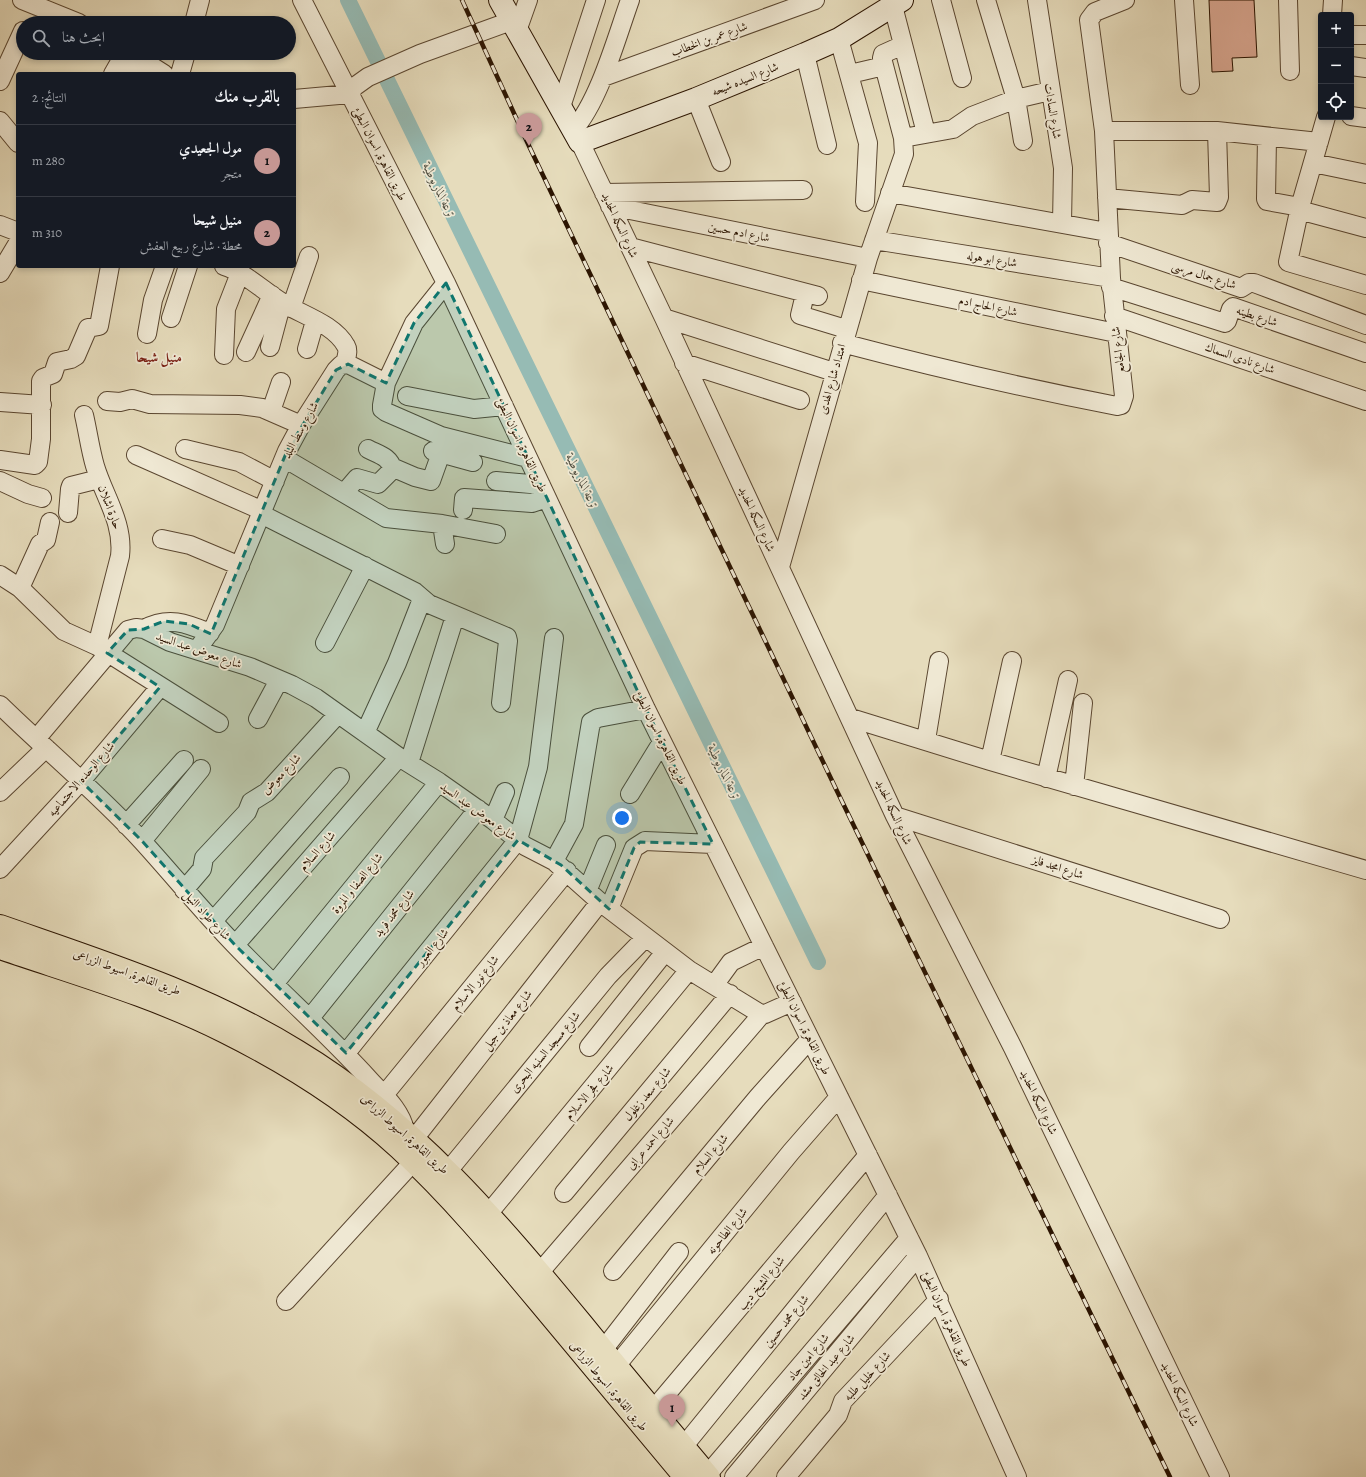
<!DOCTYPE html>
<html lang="ar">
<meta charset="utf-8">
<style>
:root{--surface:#171b24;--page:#20242c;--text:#f1f3f6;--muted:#9ea1a6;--line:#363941;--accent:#c59692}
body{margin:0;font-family:Alegreya,Amiri,serif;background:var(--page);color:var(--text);direction:rtl}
.controls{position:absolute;right:12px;top:12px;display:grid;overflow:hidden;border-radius:4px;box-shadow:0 2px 6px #0003}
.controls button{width:36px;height:36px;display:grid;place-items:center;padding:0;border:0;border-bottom:1px solid var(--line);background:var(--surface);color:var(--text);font:20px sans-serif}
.you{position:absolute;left:622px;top:818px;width:14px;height:14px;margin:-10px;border:3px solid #fff;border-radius:50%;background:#1a73e8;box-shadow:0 0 0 6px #1a73e833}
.badge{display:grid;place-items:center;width:26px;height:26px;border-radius:50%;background:var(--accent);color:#111;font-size:13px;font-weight:700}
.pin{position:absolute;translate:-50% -33px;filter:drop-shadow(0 1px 2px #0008)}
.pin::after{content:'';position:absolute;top:21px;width:14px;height:12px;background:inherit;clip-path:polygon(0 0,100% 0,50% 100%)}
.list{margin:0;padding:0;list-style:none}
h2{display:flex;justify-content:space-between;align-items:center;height:52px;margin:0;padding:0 16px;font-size:17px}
h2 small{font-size:13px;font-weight:400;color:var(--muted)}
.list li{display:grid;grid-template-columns:26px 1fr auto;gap:12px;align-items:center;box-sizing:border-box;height:72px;padding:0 16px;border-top:1px solid var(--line)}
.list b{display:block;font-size:15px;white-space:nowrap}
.list p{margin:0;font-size:13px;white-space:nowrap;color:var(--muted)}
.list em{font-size:13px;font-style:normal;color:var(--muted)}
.icon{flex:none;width:22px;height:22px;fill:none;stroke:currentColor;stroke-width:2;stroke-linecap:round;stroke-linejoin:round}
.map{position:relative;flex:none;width:1366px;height:1477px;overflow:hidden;direction:ltr}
.search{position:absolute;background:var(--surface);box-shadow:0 2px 6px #0003;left:16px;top:16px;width:280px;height:44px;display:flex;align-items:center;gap:10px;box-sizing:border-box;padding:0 14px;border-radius:22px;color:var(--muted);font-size:15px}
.panel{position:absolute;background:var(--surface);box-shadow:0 2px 6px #0003;left:16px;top:72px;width:280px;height:196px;border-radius:4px;direction:rtl}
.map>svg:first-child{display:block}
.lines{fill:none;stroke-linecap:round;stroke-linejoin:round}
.canal{stroke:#96bbb4;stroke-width:16}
.building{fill:#d9a791;stroke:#2b1401}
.street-casing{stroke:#5a4630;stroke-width:20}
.secondary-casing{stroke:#2b1401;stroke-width:24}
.highway-casing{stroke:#2b1401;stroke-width:24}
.street{stroke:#efe8d3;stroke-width:18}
.secondary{stroke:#efe8d3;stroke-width:22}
.highway{stroke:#e6dcbc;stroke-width:22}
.rail-casing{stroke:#2b1401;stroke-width:4.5}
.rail{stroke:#efe8d3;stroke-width:3;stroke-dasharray:9;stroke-linecap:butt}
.marked{fill:#0f766e;fill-opacity:0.2;stroke:#0f766e;stroke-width:3;stroke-dasharray:8 5;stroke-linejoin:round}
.labels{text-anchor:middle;stroke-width:3.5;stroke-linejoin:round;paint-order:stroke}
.street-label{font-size:12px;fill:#2b1401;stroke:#efe8d3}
.water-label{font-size:13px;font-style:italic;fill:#504e40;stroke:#efe8d3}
.quarter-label{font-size:14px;font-weight:bold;fill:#7a1f14;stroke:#efe8d3}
</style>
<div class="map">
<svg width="1366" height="1477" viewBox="0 0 1366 1477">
<rect width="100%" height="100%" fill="#e6dcbc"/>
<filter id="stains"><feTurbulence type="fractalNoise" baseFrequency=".005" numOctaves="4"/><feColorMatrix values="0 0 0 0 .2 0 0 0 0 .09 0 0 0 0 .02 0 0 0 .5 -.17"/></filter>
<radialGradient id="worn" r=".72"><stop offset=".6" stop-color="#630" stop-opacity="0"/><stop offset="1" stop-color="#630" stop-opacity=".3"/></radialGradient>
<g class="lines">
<path class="canal" d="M348 0 818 962"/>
</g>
<path class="building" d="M1209 0H1254L1257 57 1232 58 1233 71 1212 72Z"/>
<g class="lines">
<defs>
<path id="street" d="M22 0 79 23
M302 0 446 283 646 709 918 1256 1017 1477
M941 0 962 78
M986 0 1016 99 1023 141
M1037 0 1063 168 1062 223
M1184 0 1190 85
M1288 0 1290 71
M893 6 926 133
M1332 15 1333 0
M194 23 200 0
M517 31 528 0
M1351 35H1366
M839 39 868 143 865 202
M131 53 164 74
M805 54 827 145
M1351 66 1366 68
M113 74 125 53
M133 74 142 60
M180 74 186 53
M850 74 884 66
M603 77 815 0
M0 81 23 31
M294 99 350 94 354 87 368 77 420 54 511 21
M696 99 721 162
M561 107 596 0
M1351 116 1366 118
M1326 117 1300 207 1288 262 1366 285
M0 121 18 143
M573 130C599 102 617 36 630 0
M1104 131H1217L1319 142
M1267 137 1266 199 1267 201 1300 207
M903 138 953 129 972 116 1016 99 1050 91
M580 142 664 318 895 816 1013 1048 1220 1477
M1313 163 1366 174
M604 193 803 190
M890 193 1107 232
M1107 198 1182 205 1192 200 1217 202 1219 197 1217 131
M610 206 868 258
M1299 210 1366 228
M0 225 18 232
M874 240 1111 278
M1108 243 1241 288 1249 283H1254L1366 325
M630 247 818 296
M224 266C246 273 263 291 283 303 302 315 334 324 346 346 349 351 346 358 345 364
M0 273 18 243
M861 280 1116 333
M1111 287 1225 323 1227 321 1231 309 1233 307 1366 353
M805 294 800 315 846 329
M291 308 309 256
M1114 316 1366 401
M171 318 188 266
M664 318 834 372
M147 334 153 300 165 266
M842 343C933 367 1024 388 1117 406L1121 405 1124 396 1111 278 1104 131 1089 20 1095 12 1125 0
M270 347 282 302
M307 349 315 321
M246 352 272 295
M224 355 226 309 240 273
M684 363 800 400
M386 383 382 405V409L386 412 441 436 528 458
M407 396 474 409 504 406
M107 401 120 402 132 399 150 404 240 405 262 408 301 425
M0 402 42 405
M271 411 281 382
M84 415C88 432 90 449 95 466 104 496 124 523 120 556L97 646
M185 449 239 462 275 481
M368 449C377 454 391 457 392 469
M433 451 473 462
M136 455 263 511
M284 458 386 518 442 524 496 534
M0 460 35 465 38 462 41 439V381L43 378 53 374 57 362 71 359 76 356 88 328 99 326 110 266
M0 481 28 494 42 498
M496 481 541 485
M345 492 357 478 378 484 394 468 415 477 431 481 441 453
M463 510 464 498 532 503 547 498
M68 513 70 489 71 486 99 479
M261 514 415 592 429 604 507 637 508 641 501 703
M442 524 445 544
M162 539 190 545 240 566
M780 567 868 258 904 154 903 138 882 58 883 54 903 45
M0 575 20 588 64 631 97 646 219 723
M20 588 40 544 46 540 50 522
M144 629C168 616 186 623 210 633
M325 643 365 566
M197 650 215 625 287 451 301 425 336 370 341 365 348 364 386 383 414 323 446 283
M0 705C47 751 98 793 142 841 173 875 202 911 235 945 278 990 325 1031 367 1077 382 1094 400 1108 405 1130
M851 718 990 761 1366 870
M258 719 279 680
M365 733 397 663 422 599
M36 739 128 630 136 628 144 629 170 642 250 667 292 685 316 698 399 757 439 782 493 820 525 846 554 861 600 902 689 970 759 1013 765 1014 792 1002
M926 740 939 661
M990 761 1012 661
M409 763 455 616
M1046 778 1068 680
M1074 786 1083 703
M0 792 46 748
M630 794 662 742
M895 816 1220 919
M493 820 505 792
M126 825 184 760
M142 841 201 769
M554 861 574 824 591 722 598 718 646 709
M0 869 81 781 160 687
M588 889 606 845
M184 890 202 869 204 858 247 812 251 802 267 792 338 714
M609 909 634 848 645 841 713 844
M213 921 340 777
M235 945 399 757
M274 984 439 782
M715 984 731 962 764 946
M310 1018 478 809
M589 1047 665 952
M346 1053 518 840 538 767 554 638
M384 1095 567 871
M414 1139 600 902
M448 1171 608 976 646 937
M564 1193 730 994
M488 1214 689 970
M613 1271 758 1097 810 1039
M539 1273 762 1014
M286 1301 414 1161
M603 1350 679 1252
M616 1366 791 1152 839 1097
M653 1410 868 1155
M683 1447 888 1195
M707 1475 909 1238
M734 1477 918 1256
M786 1477 838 1415 843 1401 939 1299"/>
<path id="secondary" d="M500 0 580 142 696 99 805 54 839 39 902 0"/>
<path id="highway" d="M0 926C103 962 203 993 297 1051 413 1121 497 1221 582 1324 624 1376 666 1426 709 1477
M0 948C76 974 154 996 225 1032 287 1063 348 1101 399 1148 450 1195 495 1249 540 1303 588 1361 636 1419 685 1477"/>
</defs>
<use href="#street" class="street-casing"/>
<use href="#secondary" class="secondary-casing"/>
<use href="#highway" class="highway-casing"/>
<use href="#street" class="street"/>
<use href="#secondary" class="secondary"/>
<use href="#highway" class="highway"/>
<defs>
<path id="rail" d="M462 0 529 146 836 789 1170 1477"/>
</defs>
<use href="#rail" class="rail-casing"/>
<use href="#rail" class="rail"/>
</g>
<path class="marked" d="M446 283 646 709 713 844 640 842 634 848 609 909 561 865 518 840 346 1053 235 945 142 841 81 781 160 687 107 653 128 630 144 629 164 621 189 624 211 634 287 451 336 370 348 364 386 383 414 323Z"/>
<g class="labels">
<g class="street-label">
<text transform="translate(709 39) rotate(-20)" y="4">شارع عمر بن الخطاب</text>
<text transform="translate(745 79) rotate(-22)" y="4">شارع السيده شيحه</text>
<text transform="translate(1053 111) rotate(81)" y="4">شارع السادات</text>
<text transform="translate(380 154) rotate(63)" y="4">طريق القاهرة, اسوان البطئ</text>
<text transform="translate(620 225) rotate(65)" y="4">شارع السكه الحديد</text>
<text transform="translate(739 232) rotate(11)" y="4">شارع ادم حسين</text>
<text transform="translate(992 259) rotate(9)" y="4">شارع ابو هوله</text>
<text transform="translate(1204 275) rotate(18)" y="4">شارع جمال مرسى</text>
<text transform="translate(988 306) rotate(12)" y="4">شارع الحاج ادم</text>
<text transform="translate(1257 316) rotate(18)" y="4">شارع بطينه</text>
<text transform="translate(1118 350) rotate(-97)" y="4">شارع الجامع</text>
<text transform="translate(1240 358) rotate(19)" y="4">شارع نادى السماك</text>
<text transform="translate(832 379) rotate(-74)" y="4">امتداد شارع الهدى</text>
<text transform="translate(300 430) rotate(-61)" y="4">شارع وسط البلد</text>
<text transform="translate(522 445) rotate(65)" y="4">طريق القاهرة, اسوان البطئ</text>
<text transform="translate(110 507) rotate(69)" y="4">حارة اشلان</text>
<text transform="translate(757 519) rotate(65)" y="4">شارع السكه الحديد</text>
<text transform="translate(199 650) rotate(19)" y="4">شارع معوض عبد السيد</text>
<text transform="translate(661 738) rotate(64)" y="4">طريق القاهرة, اسوان البطئ</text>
<text transform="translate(281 774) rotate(-46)" y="4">شارع معوض</text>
<text transform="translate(81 779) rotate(-49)" y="4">شارع الوحده الاجتماعيه</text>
<text transform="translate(478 811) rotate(36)" y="4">شارع معوض عبد السيد</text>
<text transform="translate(894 812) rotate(65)" y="4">شارع السكه الحديد</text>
<text transform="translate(317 851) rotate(-49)" y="4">شارع السلام</text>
<text transform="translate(1058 867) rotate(18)" y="4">شارع امجد فايز</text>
<text transform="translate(357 883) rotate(-51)" y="4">شارع الصفا و المروة</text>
<text transform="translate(394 913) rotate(-51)" y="4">شارع محمد فريد</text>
<text transform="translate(207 915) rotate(47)" y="4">شارع طراد النيل</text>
<text transform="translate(432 947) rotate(-51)" y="4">شارع العبور</text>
<text transform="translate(127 972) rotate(20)" y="4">طريق القاهرة, اسيوط الزراعى</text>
<text transform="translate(475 983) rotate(-51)" y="4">شارع نور الاسلام</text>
<text transform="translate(507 1020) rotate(-52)" y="4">شارع معاذ بن جبل</text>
<text transform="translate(805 1028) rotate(64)" y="4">طريق القاهرة, اسوان البطئ</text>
<text transform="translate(545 1052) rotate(-50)" y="4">شارع مسجد السنيه البحرى</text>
<text transform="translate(589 1092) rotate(-50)" y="4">شارع فجر الاسلام</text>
<text transform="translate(647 1094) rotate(-50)" y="4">شارع سعد زغلول</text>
<text transform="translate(1039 1102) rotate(64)" y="4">شارع السكه الحديد</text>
<text transform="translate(405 1134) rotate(42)" y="4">طريق القاهرة, اسيوط الزراعى</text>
<text transform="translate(650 1143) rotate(-49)" y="4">شارع احمد عرابى</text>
<text transform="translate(710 1154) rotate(-50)" y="4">شارع السلام</text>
<text transform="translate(727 1231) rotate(-51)" y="4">شارع الطاحونه</text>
<text transform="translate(761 1283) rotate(-50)" y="4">شارع الشيخ ديب</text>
<text transform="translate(947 1319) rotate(66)" y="4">طريق القاهرة, اسوان البطئ</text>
<text transform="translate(786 1321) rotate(-51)" y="4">شارع محمد حسين</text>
<text transform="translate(808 1357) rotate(-50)" y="4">شارع امين جاد</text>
<text transform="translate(826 1367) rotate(-50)" y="4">شارع عبد الخالق مشد</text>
<text transform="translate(867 1376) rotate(-47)" y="4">شارع خليل طلبه</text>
<text transform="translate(609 1386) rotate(50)" y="4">طريق القاهرة, اسيوط الزراعى</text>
<text transform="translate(1180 1394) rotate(64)" y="4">شارع السكه الحديد</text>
</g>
<g class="water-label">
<text transform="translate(440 190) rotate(64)" y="5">ترعة الماريوطية</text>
<text transform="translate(583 481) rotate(64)" y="5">ترعة الماريوطية</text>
<text transform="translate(725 772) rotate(64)" y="5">ترعة الماريوطية</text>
</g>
<g class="quarter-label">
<text x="159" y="362">منيل شيحا</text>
</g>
</g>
<rect width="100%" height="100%" filter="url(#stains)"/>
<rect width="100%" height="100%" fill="url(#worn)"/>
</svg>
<div class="controls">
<button>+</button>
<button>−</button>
<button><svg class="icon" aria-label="locate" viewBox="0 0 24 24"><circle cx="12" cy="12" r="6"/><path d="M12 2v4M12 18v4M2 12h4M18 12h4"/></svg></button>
</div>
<div class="you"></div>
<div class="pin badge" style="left:672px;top:1427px">1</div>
<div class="pin badge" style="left:529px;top:146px">2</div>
<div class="search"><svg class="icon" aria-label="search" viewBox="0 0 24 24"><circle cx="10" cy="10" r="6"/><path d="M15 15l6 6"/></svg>ابحث هنا</div>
<section class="panel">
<h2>بالقرب منك<small>النتائج: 2</small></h2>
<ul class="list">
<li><span class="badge">1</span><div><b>مول الجعيدي</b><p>متجر</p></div><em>280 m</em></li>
<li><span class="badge">2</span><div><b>منيل شيحا</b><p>محطة · شارع ربيع العفش</p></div><em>310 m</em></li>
</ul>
</section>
</div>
